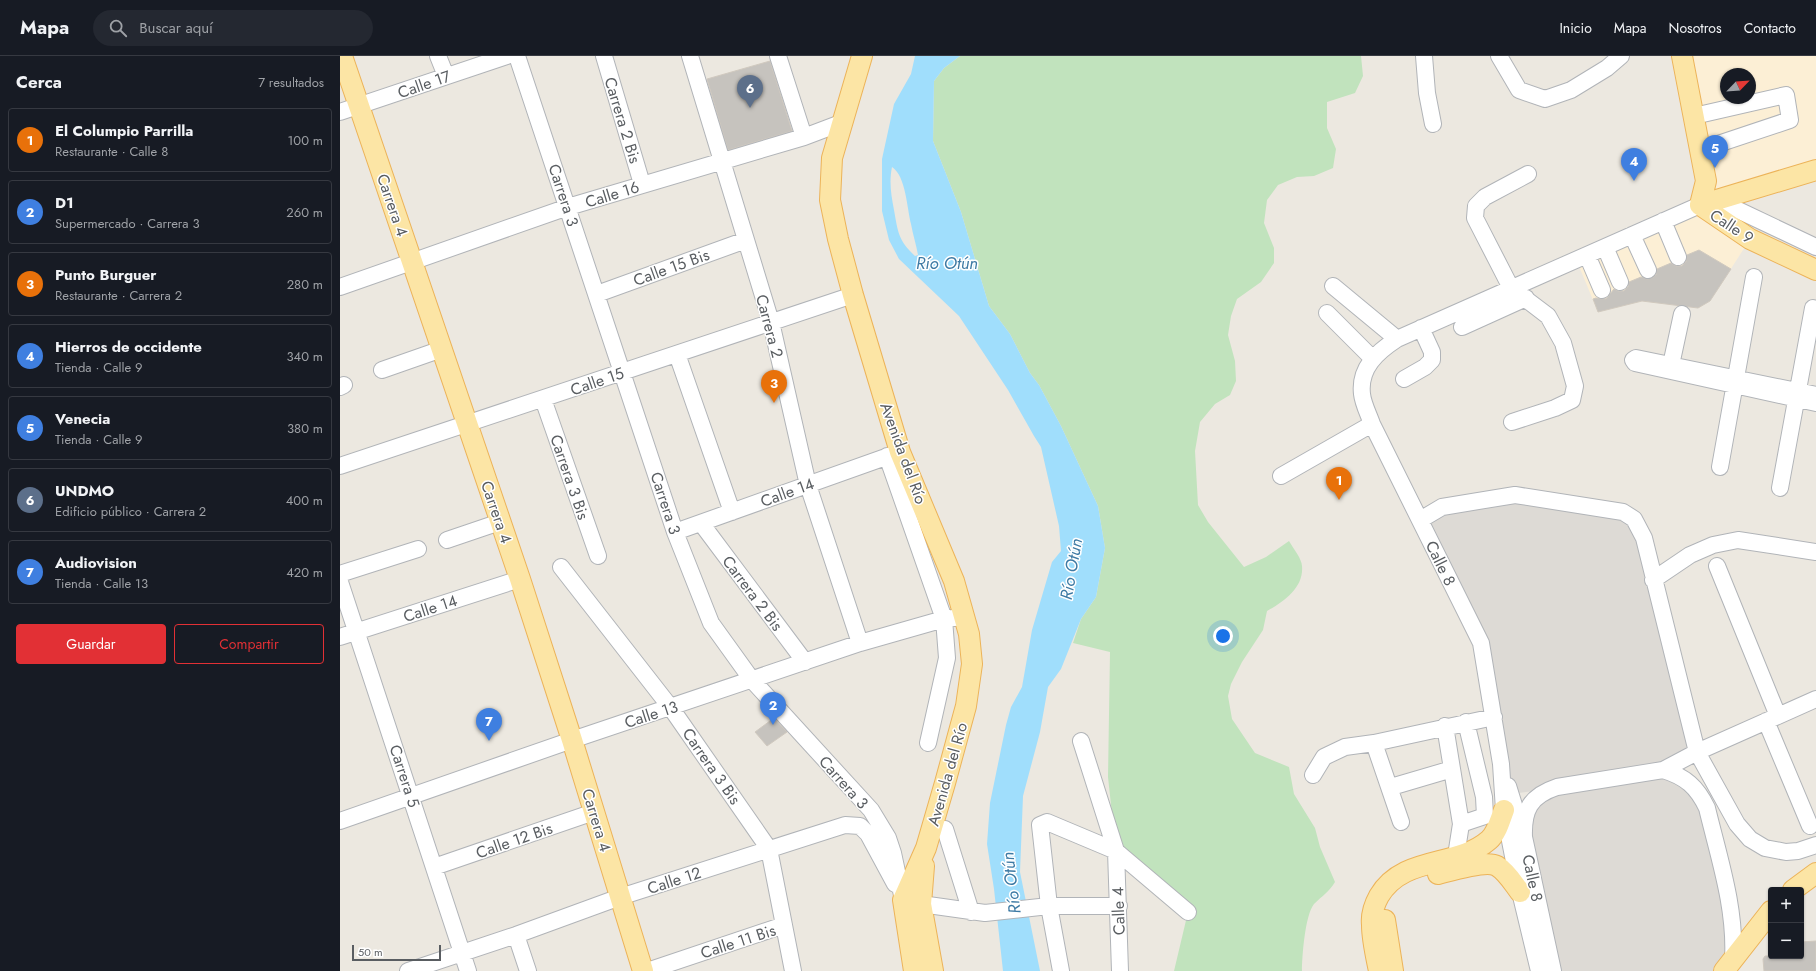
<!DOCTYPE html>
<html lang="es">
<meta charset="utf-8">
<style>
:root{--surface:#171b24;--page:#242831;--text:#f1f3f6;--muted:#9ea1a6;--line:#363941;--accent:#e23035}
body{margin:0;font-family:Jost,sans-serif;background:var(--page);color:var(--text)}
.controls{position:absolute;right:12px;bottom:12px;display:grid;overflow:hidden;border-radius:4px;box-shadow:0 1px 3px #0004}
.controls button{width:36px;height:36px;display:grid;place-items:center;padding:0;border:0;border-bottom:1px solid var(--line);background:var(--surface);color:var(--text);font:20px sans-serif}
.compass{position:absolute;left:1380px;top:12px;width:36px;height:36px;border-radius:50%;background:var(--surface);box-shadow:0 1px 3px #0004;rotate:65deg}
.scale{position:absolute;left:12px;bottom:10px;width:89px;box-sizing:border-box;padding-left:4px;border:2px solid #595d61;border-top:0;font-size:11px;line-height:14px;white-space:nowrap;color:#595d61;-webkit-text-stroke:3px #fff;paint-order:stroke}
.you{position:absolute;left:883px;top:580px;width:14px;height:14px;margin:-10px;border:3px solid #fff;border-radius:50%;background:#1a73e8;box-shadow:0 0 0 6px #1a73e833}
.badge{display:grid;place-items:center;width:26px;height:26px;border-radius:50%;background:var(--accent);color:#fff;font-size:13px;font-weight:700}
.pin{position:absolute;translate:-50% -33px;filter:drop-shadow(0 1px 2px #0008)}
.pin::after{content:'';position:absolute;top:21px;width:14px;height:12px;background:inherit;clip-path:polygon(0 0,100% 0,50% 100%)}
.list{margin:0;padding:0;list-style:none}
h2{display:flex;justify-content:space-between;align-items:center;height:52px;margin:0;padding:0 16px;font-size:17px}
h2 small{font-size:13px;font-weight:400;color:var(--muted)}
.list li{display:grid;grid-template-columns:26px 1fr auto;gap:12px;align-items:center;box-sizing:border-box;height:64px;margin:0 8px 8px;padding:0 8px;border:1px solid var(--line);border-radius:4px}
.list b{display:block;font-size:15px;white-space:nowrap}
.list p{margin:0;font-size:13px;white-space:nowrap;color:var(--muted)}
.list em{font-size:13px;font-style:normal;color:var(--muted)}
.actions{display:flex;gap:8px;padding:12px 16px}
.actions a{flex:1;padding:9px 0;border:1px solid var(--accent);border-radius:4px;text-align:center;font-size:14px;color:var(--accent)}
.actions .main{background:var(--accent);color:#fff}
.icon{flex:none;width:22px;height:22px;fill:none;stroke:currentColor;stroke-width:2;stroke-linecap:round;stroke-linejoin:round}
.map{position:relative;flex:none;width:1476px;height:915px;overflow:hidden}
header{display:flex;align-items:center;gap:24px;box-sizing:border-box;height:56px;padding:0 20px;background:var(--surface);border-bottom:1px solid var(--line)}
header strong{font-size:19px}
nav{display:flex;gap:22px;margin-inline-start:auto;font-size:14px}
.search{width:280px;height:36px;background:var(--page);display:flex;align-items:center;gap:10px;box-sizing:border-box;padding:0 14px;border-radius:22px;color:var(--muted);font-size:15px}
main{display:flex}
aside{flex:1;background:var(--surface)}
.map>svg:first-child{display:block}
.commercial{fill:#fcefd5;fill-rule:evenodd}
.industrial{fill:#dddad5}
.green{fill:#c1e3bd}
.water{fill:#a0defc;fill-rule:evenodd}
.building{fill:#c6c3be;stroke:#d0c9bf}
.lines{fill:none;stroke-linecap:round;stroke-linejoin:round}
.minor-casing{stroke:#b1b4b8;stroke-width:18}
.major-casing{stroke:#ecb359;stroke-width:22}
.minor{stroke:#fff;stroke-width:16}
.major{stroke:#fce5a5;stroke-width:20}
.labels{text-anchor:middle;stroke-width:3;stroke-linejoin:round;paint-order:stroke}
.street-label{font-size:16px;fill:#595d61;stroke:#fff}
.water-label{font-size:17px;font-style:italic;fill:#3d7aa4;stroke:#fff}
</style>
<header>
<strong>Mapa</strong>
<div class="search"><svg class="icon" aria-label="search" viewBox="0 0 24 24"><circle cx="10" cy="10" r="6"/><path d="M15 15l6 6"/></svg>Buscar aquí</div>
<nav><a>Inicio</a><a>Mapa</a><a>Nosotros</a><a>Contacto</a></nav>
</header>
<main>
<aside>
<h2>Cerca<small>7 resultados</small></h2>
<ul class="list">
<li><span class="badge" style="background:#e8710a">1</span><div><b>El Columpio Parrilla</b><p>Restaurante · Calle 8</p></div><em>100 m</em></li>
<li><span class="badge" style="background:#3f7fe0">2</span><div><b>D1</b><p>Supermercado · Carrera 3</p></div><em>260 m</em></li>
<li><span class="badge" style="background:#e8710a">3</span><div><b>Punto Burguer</b><p>Restaurante · Carrera 2</p></div><em>280 m</em></li>
<li><span class="badge" style="background:#3f7fe0">4</span><div><b>Hierros de occidente</b><p>Tienda · Calle 9</p></div><em>340 m</em></li>
<li><span class="badge" style="background:#3f7fe0">5</span><div><b>Venecia</b><p>Tienda · Calle 9</p></div><em>380 m</em></li>
<li><span class="badge" style="background:#5c6f8a">6</span><div><b>UNDMO</b><p>Edificio público · Carrera 2</p></div><em>400 m</em></li>
<li><span class="badge" style="background:#3f7fe0">7</span><div><b>Audiovision</b><p>Tienda · Calle 13</p></div><em>420 m</em></li>
</ul>
<div class="actions"><a class="main">Guardar</a><a>Compartir</a></div>
</aside>
<div class="map">
<svg width="1476" height="915" viewBox="0 0 1476 915">
<rect width="100%" height="100%" fill="#ece8e0"/>
<path class="commercial" d="M1342 0H1476V114L1360 149 1410 183 1378 233 1358 252 1302 245 1258 256 1236 203 1360 148ZM1386 18H1410V42H1386Z"/>
<path class="industrial" d="M1175 439 1294 463 1357 696 1324 714 1361 740 1392 853 1384 915H1213L1184 781 1194 735 1171 738 1141 587 1080 464Z"/>
<path class="green" d="M620 0H1021L1023 20 1015 37 987 46V72L996 93 993 112 974 120 957 121 938 129 927 144 924 167 934 192V207L921 226 897 243 891 260 888 279 895 305 896 325 890 339 875 348 860 366 855 395 858 449 868 466 904 511 926 501 949 485C953 492 962 503 962 510 964 532 943 546 927 555L923 574 902 606 891 628 888 640 892 663 915 697 949 711 954 738 975 772 980 791 995 826C989 836 982 840 974 848 965 859 962 901 962 915H834L848 856 776 795 768 721 770 596 733 587 741 563 756 541 765 492 758 450 721 370 699 329 690 317 670 278 649 250 621 156 593 85 594 25 604 12Z"/>
<path class="water" d="M575 0H620L604 12 594 25 593 85 621 156 649 250 670 278 690 317 699 329 721 370 758 450 765 492 756 541 741 563 721 613 708 631 700 676 683 740 680 816 700 915H663L654 833 647 788 650 747 666 669 671 651 682 631 692 574 712 506 721 495 719 470 701 391 694 380 668 334 619 260 559 203 549 184 542 155V103L554 48 571 18ZM552 111C566 120 567 153 571 168 573 179 576 188 578 199L575 200C558 184 558 176 554 154 551 138 549 126 552 111Z"/>
<path class="building" d="M430 5 452 75 388 94 367 23Z
M1359 194 1391 213 1370 245 1358 252 1302 245 1258 256 1253 243 1256 242 1266 243 1274 233 1278 235H1284L1288 231 1289 226 1301 221 1307 223 1312 222 1316 219 1317 213 1331 207 1336 210H1342L1346 206 1347 199Z
M434 662 447 676 427 690 415 676Z
M1476 885V915H1424L1423 903 1425 900H1461V886Z"/>
<g class="lines">
<defs>
<path id="minor" d="M98 0 106 20
M177 0 335 476 371 567 412 624 531 754 548 782 553 797 563 844
M264 0 302 128
M350 0 431 266 468 429 520 587
M438 0 464 81
M1084 0 1087 37 1093 68
M1159 0 1179 34 1205 43 1231 34 1267 12 1281 0
M0 56 167 0
M1354 60 1446 39 1450 64 1360 94
M1323 165 1338 201
M1292 179 1308 214
M1265 191 1280 226
M1247 199 1262 234
M993 230 1057 283
M0 231 228 151 464 81 501 67
M257 238 406 184
M987 257 1032 302
M1122 271 1186 242
M337 298 392 456
M1331 309 1342 258
M42 314 102 293
M1064 323 1085 311 1092 304V296L1081 272
M0 331 4 329
M1476 339 1296 302 1293 304 1295 307 1476 347
M203 343 258 500
M1172 366 1215 352 1232 344 1235 330 1223 287 1208 260 1171 232 1135 162 1136 150 1145 141 1188 118
M547 400 604 563 607 602 588 687
M0 410 513 239
M1380 411 1414 221
M941 420 1032 368
M1440 432 1473 252
M1080 464 1102 451 1175 439 1283 456 1294 463 1304 482 1357 696 1397 768 1410 783 1425 792 1446 796 1458 795 1476 789
M361 467 465 606
M335 476 557 397
M107 484 160 466
M1377 510 1438 660
M221 511 331 652 429 793 453 915
M0 518 78 493
M1313 524 1350 499 1373 489 1398 484 1476 496
M0 526 128 915
M0 581 180 523
M1426 665 1470 770
M1105 670 1121 768 1145 760 1144 741 1126 666
M741 685 776 795 780 915
M1323 714C1346 721 1357 731 1367 752 1379 802 1396 852 1393 904
M973 719 984 701 1005 691 1034 687
M1168 730 1184 781 1213 915
M1051 731 1112 713
M0 765 232 684 520 587 604 563 624 561
M1061 766 1034 687 1154 661
M605 773 631 856
M1184 781C1183 754 1190 740 1217 731L1323 714 1357 696 1476 643
M1116 800 1121 768
M94 811 254 756
M581 848 645 857 709 850H779
M176 879 188 915
M68 915 176 879 280 841 505 769 520 770 528 778 555 828
M307 915 444 869
M721 915 709 850 700 769 707 766 776 795 848 856
M1199 915 1180 836 1164 754 1161 708 1141 587 1032 368C1029 359 1023 348 1022 338 1019 312 1037 296 1057 283L1360 149 1400 155 1476 191"/>
<path id="major" d="M2 0 180 523 232 684 303 915
M522 0 492 102 490 144 498 183 513 239 560 396 614 525 629 578 632 608 626 650 605 727 586 792 563 844 574 915
M1342 0 1366 125 1360 149
M1360 149 1410 183 1476 214
M1360 149 1476 114
M584 810 581 848 593 915
M1098 818C1110 815 1146 804 1157 810 1167 816 1173 827 1180 836
M1453 834 1476 817
M1045 864 1053 915
M1039 915C1036 900 1032 884 1032 869 1031 860 1034 849 1039 840 1063 799 1117 812 1149 784 1157 777 1160 764 1164 754
M1384 915 1431 855"/>
</defs>
<use href="#minor" class="minor-casing"/>
<use href="#major" class="major-casing"/>
<use href="#minor" class="minor"/>
<use href="#major" class="major"/>
</g>
<g class="labels">
<g class="street-label">
<text transform="translate(84 28) rotate(-19)" y="6">Calle 17</text>
<text transform="translate(283 64) rotate(73)" y="6">Carrera 2 Bis</text>
<text transform="translate(272 138) rotate(-17)" y="6">Calle 16</text>
<text transform="translate(224 139) rotate(72)" y="6">Carrera 3</text>
<text transform="translate(53 149) rotate(71)" y="6">Carrera 4</text>
<text transform="translate(1392 170) rotate(33)" y="6">Calle 9</text>
<text transform="translate(331 211) rotate(-20)" y="6">Calle 15 Bis</text>
<text transform="translate(430 270) rotate(75)" y="6">Carrera 2</text>
<text transform="translate(257 325) rotate(-19)" y="6">Calle 15</text>
<text transform="translate(564 397) rotate(70)" y="6">Avenida del Río</text>
<text transform="translate(230 421) rotate(71)" y="6">Carrera 3 Bis</text>
<text transform="translate(447 436) rotate(-20)" y="6">Calle 14</text>
<text transform="translate(326 447) rotate(72)" y="6">Carrera 3</text>
<text transform="translate(157 456) rotate(71)" y="6">Carrera 4</text>
<text transform="translate(1101 507) rotate(64)" y="6">Calle 8</text>
<text transform="translate(413 537) rotate(53)" y="6">Carrera 2 Bis</text>
<text transform="translate(90 552) rotate(-18)" y="6">Calle 14</text>
<text transform="translate(311 658) rotate(-18)" y="6">Calle 13</text>
<text transform="translate(372 710) rotate(55)" y="6">Carrera 3 Bis</text>
<text transform="translate(607 718) rotate(-74)" y="6">Avenida del Río</text>
<text transform="translate(65 720) rotate(72)" y="6">Carrera 5</text>
<text transform="translate(504 726) rotate(48)" y="6">Carrera 3</text>
<text transform="translate(257 764) rotate(73)" y="6">Carrera 4</text>
<text transform="translate(174 784) rotate(-19)" y="6">Calle 12 Bis</text>
<text transform="translate(1193 822) rotate(78)" y="6">Calle 8</text>
<text transform="translate(334 824) rotate(-18)" y="6">Calle 12</text>
<text transform="translate(778 855) rotate(-92)" y="6">Calle 4</text>
<text transform="translate(398 885) rotate(-18)" y="6">Calle 11 Bis</text>
</g>
<g class="water-label">
<text x="607" y="213">Río Otún</text>
<text transform="translate(731 513) rotate(-80)" y="6">Río Otún</text>
<text transform="translate(671 827) rotate(-97)" y="6">Río Otún</text>
</g>
</g>
</svg>
<div class="controls">
<button>+</button>
<button>−</button>
</div>
<svg class="compass" viewBox="-18 -18 36 36"><path d="M0-13l5 13h-10z" fill="#e53935"/><path d="M0 13l5-13h-10z" fill="#9ea1a6"/></svg>
<div class="scale">50 m</div>
<div class="you"></div>
<div class="pin badge" style="left:999px;top:444px;background:#e8710a">1</div>
<div class="pin badge" style="left:433px;top:669px;background:#3f7fe0">2</div>
<div class="pin badge" style="left:434px;top:347px;background:#e8710a">3</div>
<div class="pin badge" style="left:1294px;top:125px;background:#3f7fe0">4</div>
<div class="pin badge" style="left:1375px;top:112px;background:#3f7fe0">5</div>
<div class="pin badge" style="left:410px;top:52px;background:#5c6f8a">6</div>
<div class="pin badge" style="left:149px;top:685px;background:#3f7fe0">7</div>
</div>
</main>
